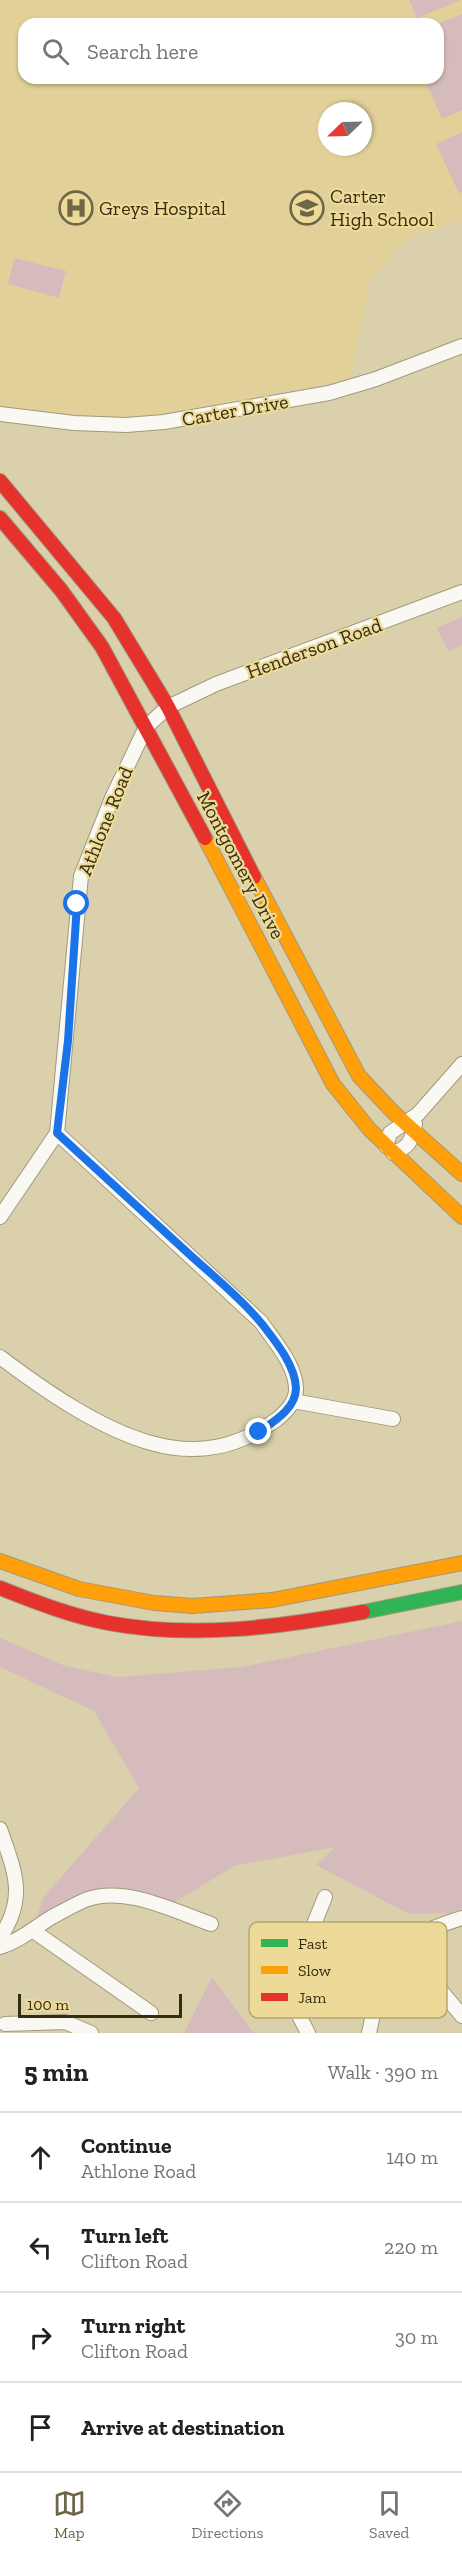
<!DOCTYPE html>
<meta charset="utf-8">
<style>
:root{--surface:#fff;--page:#f6f6f6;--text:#202124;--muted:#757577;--line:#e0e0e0;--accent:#6e6648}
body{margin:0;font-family:"Zilla Slab",serif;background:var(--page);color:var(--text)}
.compass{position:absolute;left:318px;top:102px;width:54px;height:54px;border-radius:50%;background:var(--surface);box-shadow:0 2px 4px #0004;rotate:247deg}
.scale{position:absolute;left:18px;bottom:15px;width:164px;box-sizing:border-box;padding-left:6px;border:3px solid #342d12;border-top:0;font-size:16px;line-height:21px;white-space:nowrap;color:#342d12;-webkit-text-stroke:4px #edda99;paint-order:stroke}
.stop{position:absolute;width:18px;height:18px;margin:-14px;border:4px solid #1a73e8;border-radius:50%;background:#fff}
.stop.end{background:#1a73e8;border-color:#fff;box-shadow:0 2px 6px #0008}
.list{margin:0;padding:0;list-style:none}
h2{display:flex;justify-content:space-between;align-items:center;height:78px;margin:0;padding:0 24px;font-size:26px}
h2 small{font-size:20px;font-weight:400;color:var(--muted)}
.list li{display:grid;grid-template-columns:39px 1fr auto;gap:18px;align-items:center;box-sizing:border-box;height:90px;padding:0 24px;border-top:2px solid var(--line)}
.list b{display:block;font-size:22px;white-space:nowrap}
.list p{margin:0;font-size:20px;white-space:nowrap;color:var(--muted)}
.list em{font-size:20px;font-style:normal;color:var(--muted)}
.icon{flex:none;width:33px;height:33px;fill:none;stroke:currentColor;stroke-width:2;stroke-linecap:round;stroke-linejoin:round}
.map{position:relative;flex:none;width:462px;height:2033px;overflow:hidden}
.search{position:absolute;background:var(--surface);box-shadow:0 2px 4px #0004;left:18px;right:18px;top:18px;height:66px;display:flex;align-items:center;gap:15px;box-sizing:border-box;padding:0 21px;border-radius:18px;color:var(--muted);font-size:22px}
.sheet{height:438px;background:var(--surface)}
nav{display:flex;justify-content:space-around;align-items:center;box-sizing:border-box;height:84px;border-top:2px solid var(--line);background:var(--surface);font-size:16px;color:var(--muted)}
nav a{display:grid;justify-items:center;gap:3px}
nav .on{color:var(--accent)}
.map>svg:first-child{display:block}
.built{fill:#e1d198;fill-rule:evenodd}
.green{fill:#d6bbbc}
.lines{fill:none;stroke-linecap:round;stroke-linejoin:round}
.street-casing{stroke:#a1997d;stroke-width:16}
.fast-casing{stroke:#a1997d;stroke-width:16}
.slow-casing{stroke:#a1997d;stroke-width:16}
.jam-casing{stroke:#a1997d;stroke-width:16}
.street{stroke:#f9f8f3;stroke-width:14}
.fast{stroke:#30b455;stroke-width:14}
.slow{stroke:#ff9f0a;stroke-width:14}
.jam{stroke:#e5322d;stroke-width:14}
.route{stroke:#1a73e8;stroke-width:8}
.labels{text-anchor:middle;stroke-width:4.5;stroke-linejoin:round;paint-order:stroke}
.poi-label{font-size:20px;fill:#342d12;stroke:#edda99;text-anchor:start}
.street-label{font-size:20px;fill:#342d12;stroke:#edda99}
.key{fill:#edda99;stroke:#b6a670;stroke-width:1.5}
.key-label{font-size:16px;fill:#342d12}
</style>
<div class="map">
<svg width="462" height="2033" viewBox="0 0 462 2033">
<rect width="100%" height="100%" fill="#dad0ac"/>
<path class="built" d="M0 0H462V220L407 238 370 280 350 379 137 420 72 419 0 410ZM24 24H438V78H24ZM327 111H363V147H327Z"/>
<path class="green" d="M409 0H461L417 18Z
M462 14V110L442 119 424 78H438V24Z
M462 132V192L459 194 436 144Z
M14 258 66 271 59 298 8 284Z
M462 617V645L448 651 437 628Z
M462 1621V1909L449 1913 409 1914 316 1865 335 1847 234 1866 170 1905 123 1897 95 1901 33 1929 43 1898 139 1788 94 1711 0 1667V1638L65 1666 118 1677 242 1667Z
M212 1977 254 2033H184Z"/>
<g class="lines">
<defs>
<path id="street" d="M0 414 74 423 126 425 164 422 329 393 376 379 462 346
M386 1146 390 1133 418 1114 462 1064
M393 1153C410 1147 411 1141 415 1124
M0 1217 57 1133 81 876 112 798 146 727 168 707 216 684 462 592
M0 1357C44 1390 98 1428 151 1443 197 1456 237 1448 276 1420 285 1413 295 1403 296 1391 297 1366 274 1341 261 1322L57 1133
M293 1401 393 1419
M0 1829C15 1872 27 1897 0 1938
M32 1930 151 2013
M403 1945 462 2016
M0 1947C20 1941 35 1927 52 1917 63 1911 74 1905 85 1900 125 1885 174 1911 211 1924
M270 1949 321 1955 362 1953 374 1959 384 1968
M303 1951 325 1897
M292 2002 308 2033
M281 2009 316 1993
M5 2024 65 2022 91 2033
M369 2033C373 2016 378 1982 384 1968 398 1939 433 1927 462 1918"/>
<path id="fast" d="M363 1612 462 1592"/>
<path id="slow" d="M205 838 333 1084 370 1130 462 1217
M254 877 359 1076 394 1113 462 1174
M0 1561 79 1589 154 1603 193 1606 272 1600 462 1563"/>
<path id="jam" d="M0 481 114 618 168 707 254 877
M0 518 61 590 102 647 205 838
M0 1588C35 1602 71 1616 108 1623 193 1639 279 1627 363 1612"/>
</defs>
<use href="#street" class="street-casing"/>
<use href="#fast" class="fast-casing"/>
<use href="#slow" class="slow-casing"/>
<use href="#jam" class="jam-casing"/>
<use href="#street" class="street"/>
<use href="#fast" class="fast"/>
<use href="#slow" class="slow"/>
<use href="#jam" class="jam"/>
</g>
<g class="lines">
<path class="route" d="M77 904 68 1041 57 1133C101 1173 145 1214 189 1254 213 1276 242 1299 262 1324 276 1342 295 1365 296 1388 296 1409 273 1422 259 1432"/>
</g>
<defs>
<symbol id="hospital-ring" viewBox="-11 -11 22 22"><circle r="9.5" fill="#edda99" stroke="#6e6648" stroke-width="1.5"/><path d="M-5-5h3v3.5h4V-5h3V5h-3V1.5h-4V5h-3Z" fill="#6e6648"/></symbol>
<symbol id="school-ring" viewBox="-11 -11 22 22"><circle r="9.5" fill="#edda99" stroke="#6e6648" stroke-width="1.5"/><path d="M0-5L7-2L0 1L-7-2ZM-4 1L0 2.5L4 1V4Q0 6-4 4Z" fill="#6e6648"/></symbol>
</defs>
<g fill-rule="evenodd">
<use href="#hospital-ring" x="57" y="189" width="38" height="38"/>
<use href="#school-ring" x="288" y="189" width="38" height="38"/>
</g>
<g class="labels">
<g class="poi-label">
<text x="330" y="203">Carter<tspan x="330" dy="23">High School</tspan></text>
<text x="99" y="215">Greys Hospital</text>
</g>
<g class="street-label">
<text transform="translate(235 410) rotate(-10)" y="7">Carter Drive</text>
<text transform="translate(314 648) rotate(-20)" y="7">Henderson Road</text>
<text transform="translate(105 821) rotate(-68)" y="7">Athlone Road</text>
<text transform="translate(241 865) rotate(62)" y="7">Montgomery Drive</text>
</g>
</g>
<rect x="249" y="1922" width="198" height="96" rx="9" class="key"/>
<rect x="261" y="1939" width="27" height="8" fill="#30b455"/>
<rect x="261" y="1966" width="27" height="8" fill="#ff9f0a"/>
<rect x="261" y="1993" width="27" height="8" fill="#e5322d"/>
<g class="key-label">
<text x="298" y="1949">Fast</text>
<text x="298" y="1976">Slow</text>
<text x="298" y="2003">Jam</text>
</g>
</svg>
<svg class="compass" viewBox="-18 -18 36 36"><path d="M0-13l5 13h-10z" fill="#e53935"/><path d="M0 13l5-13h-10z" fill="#757577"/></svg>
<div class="scale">100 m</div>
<div class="stop" style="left:77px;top:904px"></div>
<div class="stop end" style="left:259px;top:1432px"></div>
<div class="search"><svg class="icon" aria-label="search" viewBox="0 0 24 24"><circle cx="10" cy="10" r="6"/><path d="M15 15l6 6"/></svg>Search here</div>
</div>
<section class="sheet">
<h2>5 min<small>Walk · 390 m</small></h2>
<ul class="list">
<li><svg class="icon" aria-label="ahead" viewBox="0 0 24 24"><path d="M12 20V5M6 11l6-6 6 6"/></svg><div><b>Continue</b><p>Athlone Road</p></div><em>140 m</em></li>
<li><svg class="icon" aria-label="left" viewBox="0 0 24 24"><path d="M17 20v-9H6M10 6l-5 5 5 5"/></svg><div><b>Turn left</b><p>Clifton Road</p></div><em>220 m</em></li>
<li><svg class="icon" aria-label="right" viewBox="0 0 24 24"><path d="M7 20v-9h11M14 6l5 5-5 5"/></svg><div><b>Turn right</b><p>Clifton Road</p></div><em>30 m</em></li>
<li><svg class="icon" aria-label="arrive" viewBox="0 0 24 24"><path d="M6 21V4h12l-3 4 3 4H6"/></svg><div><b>Arrive at destination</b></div></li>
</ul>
</section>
<nav>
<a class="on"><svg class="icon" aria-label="map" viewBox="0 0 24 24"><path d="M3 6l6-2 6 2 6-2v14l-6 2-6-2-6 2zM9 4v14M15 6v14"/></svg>Map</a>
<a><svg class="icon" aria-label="directions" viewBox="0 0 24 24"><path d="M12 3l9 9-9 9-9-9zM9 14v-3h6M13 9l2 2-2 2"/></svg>Directions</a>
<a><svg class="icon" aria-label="saved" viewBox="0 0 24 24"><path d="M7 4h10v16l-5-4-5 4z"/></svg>Saved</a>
</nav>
